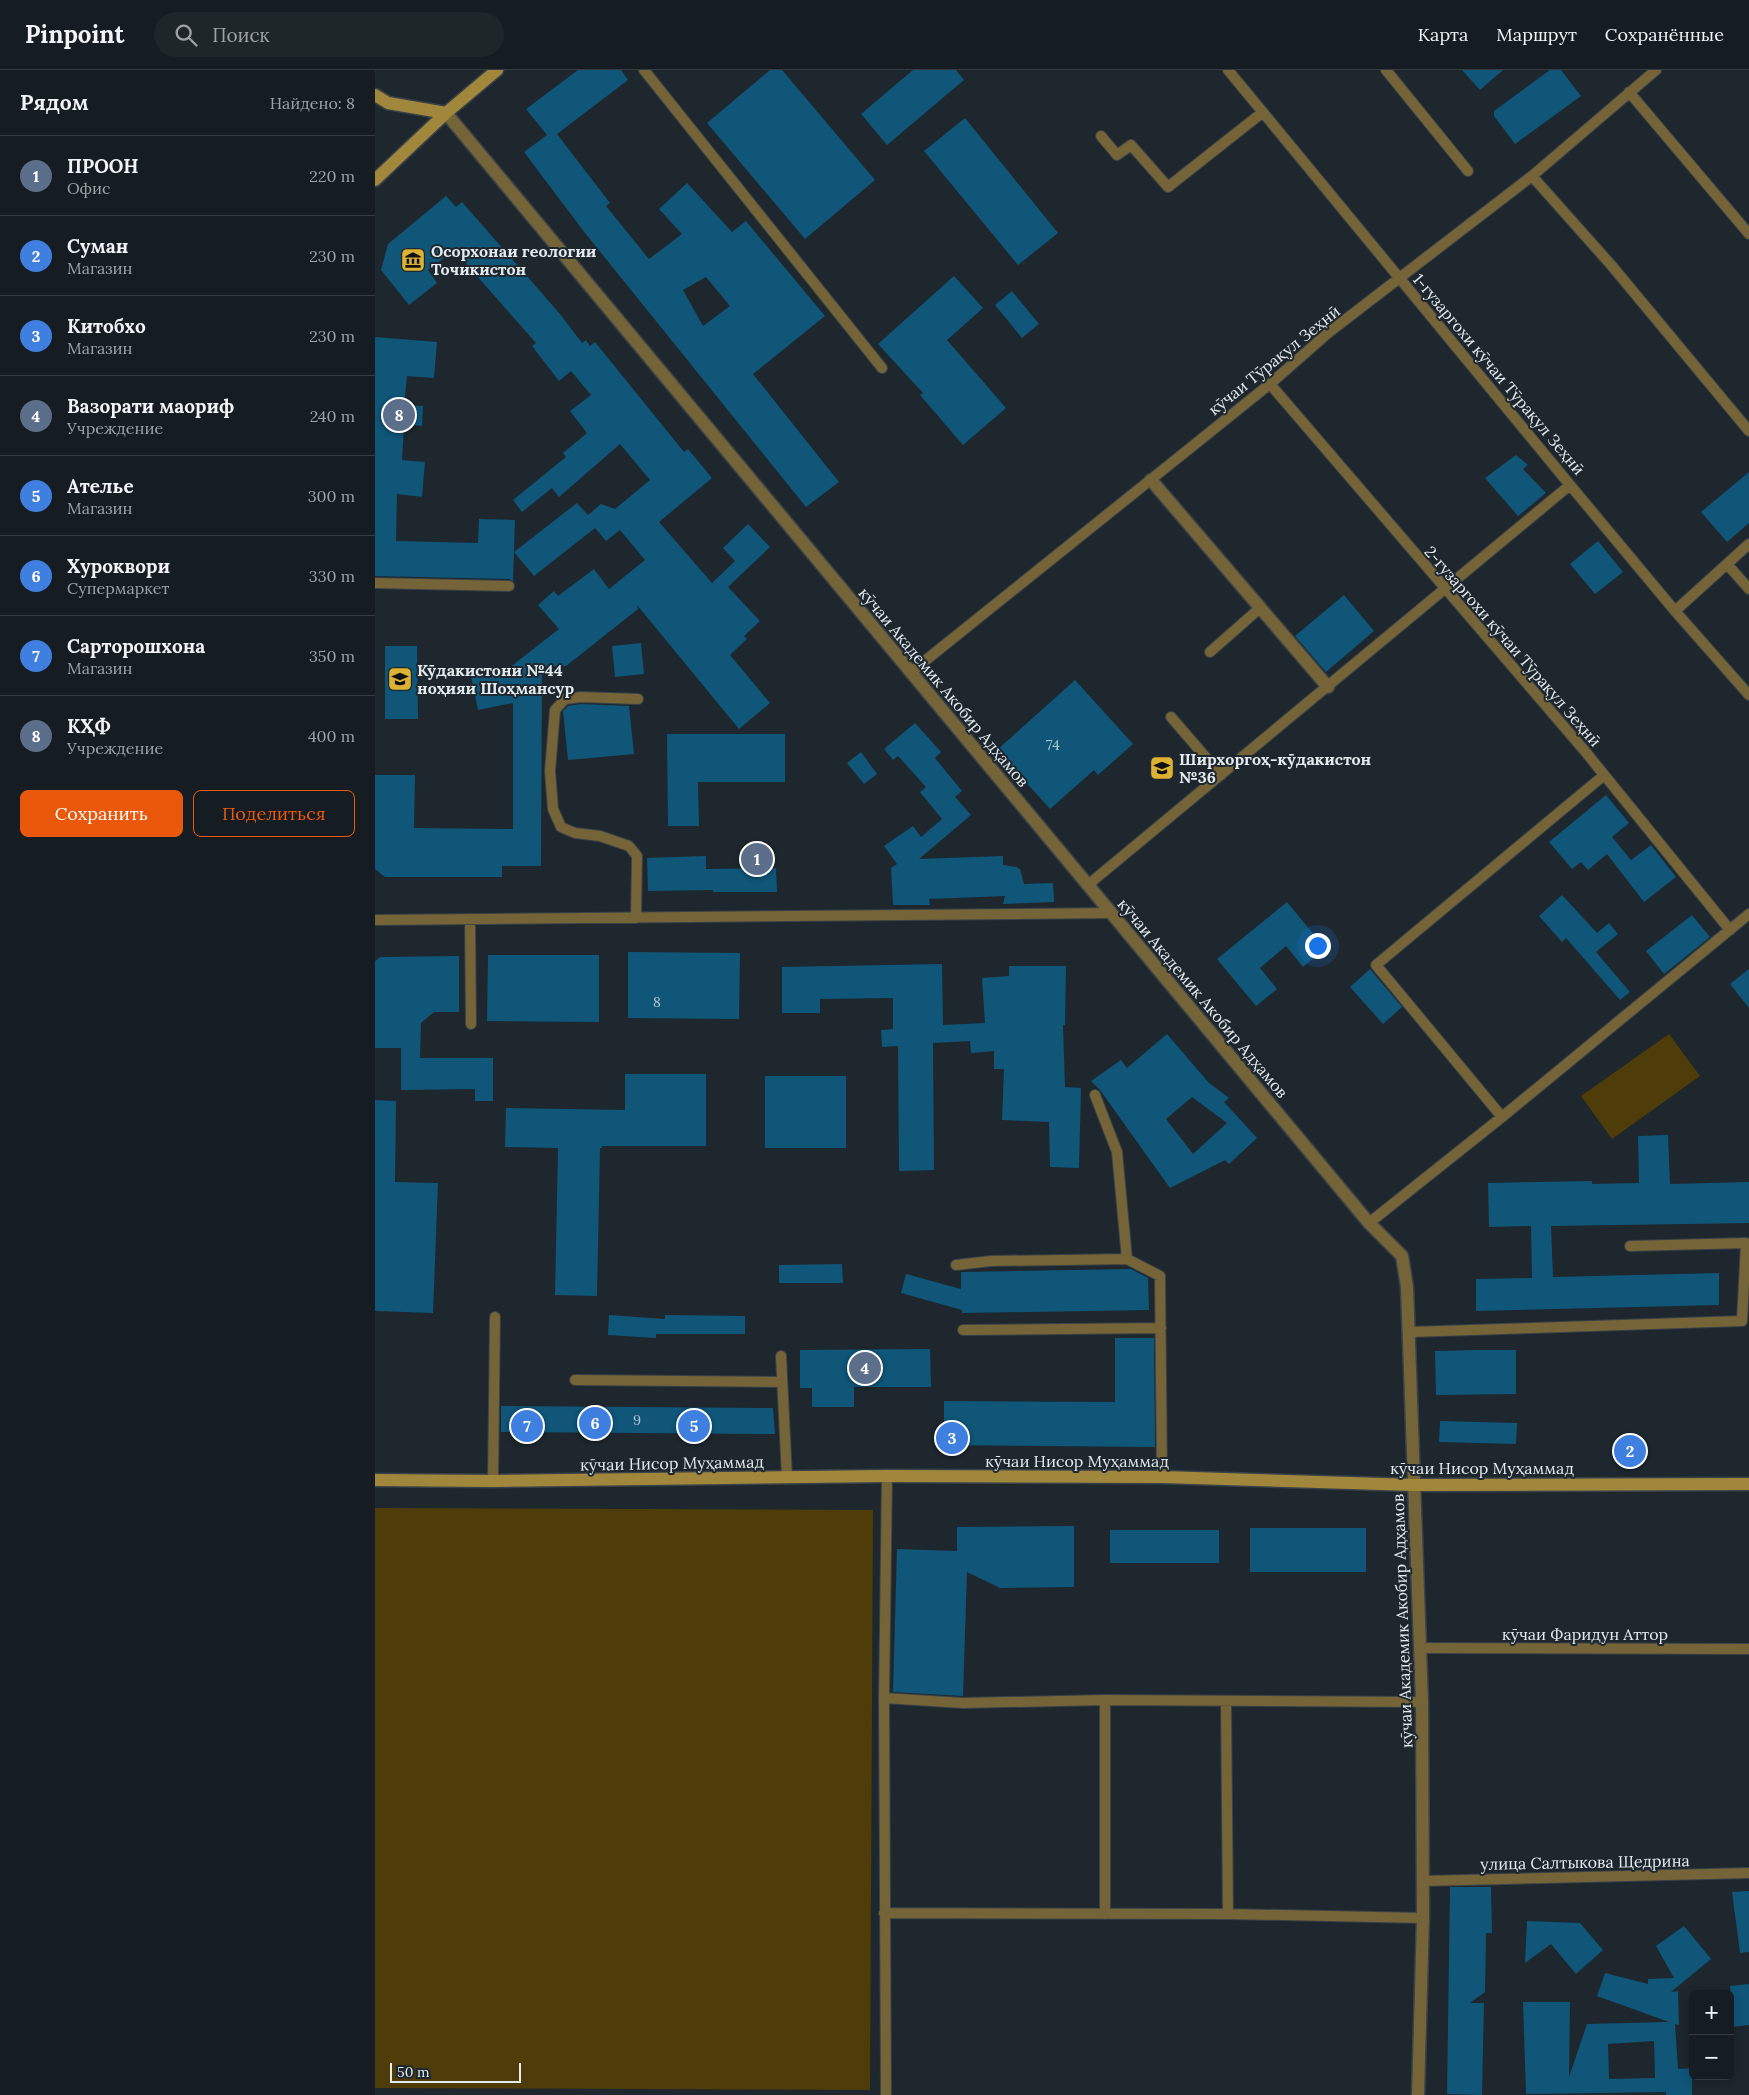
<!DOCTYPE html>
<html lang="ru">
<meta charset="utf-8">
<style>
:root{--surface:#161d22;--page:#1f262a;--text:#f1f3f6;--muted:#9ea2a5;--line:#353b40;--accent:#ea580c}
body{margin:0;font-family:Lora,serif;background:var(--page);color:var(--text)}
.controls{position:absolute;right:15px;bottom:15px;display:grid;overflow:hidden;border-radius:8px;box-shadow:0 2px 12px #0003}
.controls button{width:45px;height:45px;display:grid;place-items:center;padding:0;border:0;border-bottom:1px solid var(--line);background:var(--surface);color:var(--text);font:25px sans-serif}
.scale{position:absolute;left:15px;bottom:12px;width:131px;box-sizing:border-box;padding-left:5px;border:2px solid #e4ebef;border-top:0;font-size:14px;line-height:18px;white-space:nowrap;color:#e4ebef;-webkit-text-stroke:4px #1d272d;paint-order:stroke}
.you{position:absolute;left:942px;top:875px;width:18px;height:18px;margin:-12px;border:4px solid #fff;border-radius:50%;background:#1a73e8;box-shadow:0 0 0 8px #1a73e833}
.badge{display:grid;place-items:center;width:32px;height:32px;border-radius:50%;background:var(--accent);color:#fff;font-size:16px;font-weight:700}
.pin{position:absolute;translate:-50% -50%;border:2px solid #fff;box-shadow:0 1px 5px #0006}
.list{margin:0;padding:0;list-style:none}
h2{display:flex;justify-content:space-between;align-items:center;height:65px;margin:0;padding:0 20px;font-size:21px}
h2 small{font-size:16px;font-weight:400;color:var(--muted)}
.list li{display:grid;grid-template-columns:32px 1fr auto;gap:15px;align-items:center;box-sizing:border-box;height:80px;padding:0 20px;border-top:1px solid var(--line)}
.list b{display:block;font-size:19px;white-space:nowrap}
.list p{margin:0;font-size:16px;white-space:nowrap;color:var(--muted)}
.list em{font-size:16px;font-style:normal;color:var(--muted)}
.actions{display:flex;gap:10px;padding:15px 20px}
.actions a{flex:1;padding:11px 0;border:1px solid var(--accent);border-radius:8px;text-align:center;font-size:18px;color:var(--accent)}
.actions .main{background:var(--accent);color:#fff}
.icon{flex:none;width:28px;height:28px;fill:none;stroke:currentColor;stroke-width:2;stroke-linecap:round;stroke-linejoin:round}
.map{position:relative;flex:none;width:1374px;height:2025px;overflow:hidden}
header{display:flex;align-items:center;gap:30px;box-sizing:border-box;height:70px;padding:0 25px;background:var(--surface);border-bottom:1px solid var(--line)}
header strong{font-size:24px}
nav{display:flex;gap:28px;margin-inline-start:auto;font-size:18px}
.search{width:350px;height:45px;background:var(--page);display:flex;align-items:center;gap:12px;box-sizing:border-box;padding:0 18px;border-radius:28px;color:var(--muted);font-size:19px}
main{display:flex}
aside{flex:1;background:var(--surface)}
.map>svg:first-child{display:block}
.green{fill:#4e3d08}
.building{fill:#0f5679;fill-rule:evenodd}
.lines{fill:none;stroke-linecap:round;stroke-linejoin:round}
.lane-casing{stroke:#394248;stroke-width:12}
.street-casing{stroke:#394248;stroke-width:15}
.secondary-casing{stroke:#394248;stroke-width:15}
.lane{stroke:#746437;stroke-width:10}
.street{stroke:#746437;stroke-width:12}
.secondary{stroke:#a1873c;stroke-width:12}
.labels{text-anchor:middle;stroke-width:4;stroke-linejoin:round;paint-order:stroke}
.number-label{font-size:14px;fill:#afc6d2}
.poi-label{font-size:16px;font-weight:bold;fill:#e4ebef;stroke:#1d272d;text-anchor:start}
.street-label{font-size:16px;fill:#e4ebef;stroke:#1d272d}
</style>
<header>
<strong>Pinpoint</strong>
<div class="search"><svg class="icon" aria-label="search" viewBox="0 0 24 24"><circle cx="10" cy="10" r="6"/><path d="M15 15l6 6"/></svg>Поиск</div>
<nav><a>Карта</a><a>Маршрут</a><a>Сохранённые</a></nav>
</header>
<main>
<aside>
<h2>Рядом<small>Найдено: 8</small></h2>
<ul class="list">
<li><span class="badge" style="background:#5c6f8a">1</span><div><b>ПРООН</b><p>Офис</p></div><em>220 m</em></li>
<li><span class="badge" style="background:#3f7fe0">2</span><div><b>Суман</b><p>Магазин</p></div><em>230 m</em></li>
<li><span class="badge" style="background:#3f7fe0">3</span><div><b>Китобхо</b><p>Магазин</p></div><em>230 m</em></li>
<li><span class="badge" style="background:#5c6f8a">4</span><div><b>Вазорати маориф</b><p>Учреждение</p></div><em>240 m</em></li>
<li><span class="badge" style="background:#3f7fe0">5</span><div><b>Ателье</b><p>Магазин</p></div><em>300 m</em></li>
<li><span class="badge" style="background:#3f7fe0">6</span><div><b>Хуроквори</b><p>Супермаркет</p></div><em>330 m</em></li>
<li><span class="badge" style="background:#3f7fe0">7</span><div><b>Сарторошхона</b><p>Магазин</p></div><em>350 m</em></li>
<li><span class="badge" style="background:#5c6f8a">8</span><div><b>КҲФ</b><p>Учреждение</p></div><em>400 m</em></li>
</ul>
<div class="actions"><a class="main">Сохранить</a><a>Поделиться</a></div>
</aside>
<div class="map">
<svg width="1374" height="2025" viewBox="0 0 1374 2025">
<rect width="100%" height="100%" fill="#1d272d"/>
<path class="green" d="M1294 964 1325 1006 1237 1069 1206 1026Z
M0 1438 498 1440 495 2020 0 2018Z"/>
<path class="building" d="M203 0H246L253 10 182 64 235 133 231 136 274 189 307 164 284 139 312 113 357 162 371 151 450 246 378 304 464 412 431 437 210 163 149 82 172 65 151 39ZM331 207 355 236 328 256 308 220Z
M395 0H407L500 110 430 169 332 53Z
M538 0H581L589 10 512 75 486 44Z
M1087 0H1128L1105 20Z
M1175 0H1186L1206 26 1140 74 1119 46V41Z
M590 48 683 163 643 195 549 81Z
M71 126 81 137 87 132 185 244 207 273 211 270 215 276 220 272 309 382 313 379 337 408 284 452 337 513 360 491 348 478 373 454 395 477 353 517 385 551 369 566 372 569 355 585 395 633 364 659 262 535 263 539 191 596 167 597 166 796H127V807H10L0 799V705H40L39 758 138 759V633L103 640 95 601 117 597 120 609 184 559 163 535 179 521 183 526 219 499 234 519 270 490 245 460 231 471 220 458 159 506 139 482 202 433 213 445 226 434 240 439 275 410 245 374 184 427 177 418 147 442 138 430 191 387 188 383 212 363 195 341 216 325 196 301 184 311 157 276 161 273 79 180 53 200 62 213 34 235 6 200 13 174Z
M579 206 608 238 572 270 631 338 588 375 545 325 548 323 503 274Z
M637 221 664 254 647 268 620 235Z
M0 267 62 272 59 308 32 306 29 335 48 336 47 356 29 354 27 390 50 392 47 427 22 424 21 471 103 473 104 449 140 450 138 511 134 509 0 506Z
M1141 385 1153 395 1148 399 1171 423 1143 446 1110 408Z
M1374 402V453L1352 472 1326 442Z
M1223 471 1248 502 1220 524 1195 494Z
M969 525 999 561 951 602 920 566Z
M266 573 269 604 240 607 237 576Z
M10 576H42L43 649H10Z
M700 610 758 674 723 705 719 700 675 739 622 680Z
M206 634 254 636 259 684 193 690 188 641 193 636Z
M540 653 566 682 560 688 587 721 580 727 596 745 544 789 628 786V795L641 797 645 799 649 814 678 813 679 832 628 834 630 826 554 829 555 835H518L516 798 522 794 509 776 538 756 546 767 567 749 545 722 551 717 523 686 518 690 509 679Z
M292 664H410V712H323L324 756H293Z
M486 682 502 704 489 714 472 693Z
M1231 725 1254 753 1237 767 1256 790 1276 775 1301 807 1269 832 1232 784 1213 800 1206 792 1197 799 1174 772Z
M331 786V799L401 798 402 822H338V820L273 821 272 788Z
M1187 825 1222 863 1234 853 1243 864 1221 882 1255 922 1245 930 1191 868 1187 872 1164 846Z
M912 832 950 878 928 897 911 876 885 898 902 919 881 936 842 889Z
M1317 845 1335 867 1289 904 1271 881Z
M253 882 365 883 364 949 253 948Z
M113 885H224V952L112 951Z
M84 886V942H59L46 953 45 988H118V1031H100V1019L26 1020V978H0V891L5 887Z
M567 894 568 955 610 953 607 908 634 906V896H691L690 955H688L690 1017 706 1018 704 1098 675 1097 674 1052 627 1050 629 999H619V981L596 983 595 971 558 973 559 1100 524 1101 523 976 507 977 506 960 518 959V928L445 929V943H407V897Z
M995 899 1027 937 1008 954 975 917Z
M1374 899V938L1355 914Z
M792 964 834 1013 854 1028 849 1032 882 1068 854 1094 850 1090 795 1118 725 1020 716 1011 746 990 752 998ZM817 1027 852 1053 818 1084 791 1049Z
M250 1004H331V1076H227V1078H225L222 1226 180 1225 183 1078 130 1077 131 1038 250 1040Z
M390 1006H471V1078H390Z
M0 1030 21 1031 20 1112 63 1113 58 1243 0 1241Z
M1293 1065 1295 1114 1374 1112V1153L1176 1156 1178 1207 1344 1203V1235L1101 1241V1209L1157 1208 1156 1156 1114 1157 1113 1113 1217 1111V1114L1264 1113 1263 1066Z
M467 1194 468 1213H404V1195Z
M756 1199 773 1208 774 1240 587 1243V1240L526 1223 531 1204 586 1219V1202Z
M234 1245 290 1249V1245L370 1246V1264H281V1268L233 1265Z
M740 1268H779L780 1377 569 1375V1331L740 1332Z
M555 1279 556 1317H479V1337H437V1318H425V1280Z
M1103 1280H1141V1324L1061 1325 1060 1281Z
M126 1336 398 1338 400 1364 126 1362Z
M1065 1351 1142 1353 1141 1374 1064 1372Z
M699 1456V1517L625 1518 592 1502 588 1626 518 1622 522 1479 582 1481V1457Z
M875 1458H991V1502H875Z
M735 1460H844V1493H735Z
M1075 1817H1116L1117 1863H1111L1110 1922 1095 1933H1109L1107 2025 1072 2024Z
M1374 1821V1882L1365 1883 1357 1822Z
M1152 1851 1205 1853 1228 1880 1201 1904 1176 1874 1150 1893Z
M1309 1856 1336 1889 1296 1922 1303 1921 1304 1955 1300 1954 1303 1999 1317 1998V2025H1291V2022L1151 2024 1148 1932H1195L1194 2007 1212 1954 1294 1952 1222 1926 1230 1903 1273 1914V1909L1299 1908 1281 1876ZM1279 1971 1280 2008 1234 2009 1233 1974Z
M1374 1914V1955L1357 1957 1355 1916Z"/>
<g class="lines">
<defs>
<path id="lane" d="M269 0 507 298
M853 0 1195 415 1300 541 1374 625
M1011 0 1093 101
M1254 22 1374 164
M726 66 742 85 756 75 793 117 888 42
M1157 106 1237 196 1374 361
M895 314 1209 680 1355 860
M1352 494 1374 519
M0 513 134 516
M1300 541 1374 474
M835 582 885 538
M536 602 895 314 953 263 1157 106 1281 0
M796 647 846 705
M714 814 1195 415
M261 848 262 786 254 776 225 766 200 763 186 757 178 739 175 701 180 640 190 629 206 627 263 629
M95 849 96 954
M0 850 736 843
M720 1025 742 1082 752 1189
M1127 1047 1001 895 1228 706
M994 1153 1127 1047 1374 844
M581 1195 616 1191 752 1189 785 1206 787 1407
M588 1260 786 1258
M1034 1262 1367 1251 1371 1173 1255 1176
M406 1286 412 1407
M200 1310 407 1312
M118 1411 120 1247
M1046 1578 1374 1579
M509 1628 588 1633 730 1630 1047 1632
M730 1630V1844
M851 1632 853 1844
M1047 1811 1374 1803
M509 1843 853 1844 1048 1848
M511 2025 509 1628 512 1406"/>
<path id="street" d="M71 43 994 1153 1027 1186 1032 1217 1047 1632 1048 1848 1043 2025
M776 410 953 617"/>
<path id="secondary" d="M0 25 13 33 71 43
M0 110 71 43 122 0
M0 1410 118 1411 512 1406 787 1407 1039 1415 1374 1414"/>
</defs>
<use href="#lane" class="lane-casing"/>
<use href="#street" class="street-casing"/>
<use href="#secondary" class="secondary-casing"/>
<use href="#lane" class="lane"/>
<use href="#street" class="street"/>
<use href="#secondary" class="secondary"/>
</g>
<defs>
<symbol id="museum-square" viewBox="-11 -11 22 22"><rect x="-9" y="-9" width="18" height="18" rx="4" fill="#dbb233" stroke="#1d272d"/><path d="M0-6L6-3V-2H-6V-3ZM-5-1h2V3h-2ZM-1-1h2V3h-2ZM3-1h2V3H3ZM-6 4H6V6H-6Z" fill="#111"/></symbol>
<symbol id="school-square" viewBox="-11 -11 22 22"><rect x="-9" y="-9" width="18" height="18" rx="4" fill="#dbb233" stroke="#1d272d"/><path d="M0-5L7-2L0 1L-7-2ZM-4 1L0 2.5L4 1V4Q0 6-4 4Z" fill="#111"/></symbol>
</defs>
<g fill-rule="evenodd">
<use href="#museum-square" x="24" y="176" width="28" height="28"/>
<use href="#school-square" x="11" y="595" width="28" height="28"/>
<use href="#school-square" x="773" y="684" width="28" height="28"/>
</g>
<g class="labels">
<g class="number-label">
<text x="678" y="680">74</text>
<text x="282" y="937">8</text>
<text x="262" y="1355">9</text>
</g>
<g class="poi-label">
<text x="56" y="187">Осорхонаи геологии<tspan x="56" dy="18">Точикистон</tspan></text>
<text x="42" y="606">Кӯдакистони №44<tspan x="42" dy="18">ноҳияи Шоҳмансур</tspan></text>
<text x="804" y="695">Ширхоргоҳ-кӯдакистон<tspan x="804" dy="18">№36</tspan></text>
</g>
<g class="street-label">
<text transform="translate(899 290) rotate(-39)" y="6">кӯчаи Тӯрақул Зеҳнӣ</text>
<text transform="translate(1124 304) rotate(50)" y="6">1-гузаргохи кӯчаи Тӯрақул Зеҳнӣ</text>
<text transform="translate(1138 576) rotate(49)" y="6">2-гузаргохи кӯчаи Тӯрақул Зеҳнӣ</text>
<text transform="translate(569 617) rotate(50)" y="6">кӯчаи Академик Акобир Адҳамов</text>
<text transform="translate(828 928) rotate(50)" y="6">кӯчаи Академик Акобир Адҳамов</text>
<text x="702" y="1397">кӯчаи Нисор Муҳаммад</text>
<text transform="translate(297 1393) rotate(-1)" y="6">кӯчаи Нисор Муҳаммад</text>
<text x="1107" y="1404">кӯчаи Нисор Муҳаммад</text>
<text transform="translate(1027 1551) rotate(-92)" y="6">кӯчаи Академик Акобир Адҳамов</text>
<text x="1210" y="1570">кӯчаи Фаридун Аттор</text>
<text transform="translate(1210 1792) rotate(-1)" y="6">улица Салтыкова Щедрина</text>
</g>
</g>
</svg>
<div class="controls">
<button>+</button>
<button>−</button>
</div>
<div class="scale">50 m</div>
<div class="you"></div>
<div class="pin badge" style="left:382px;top:789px;background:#5c6f8a">1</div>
<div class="pin badge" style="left:1255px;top:1381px;background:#3f7fe0">2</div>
<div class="pin badge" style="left:577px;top:1368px;background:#3f7fe0">3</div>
<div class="pin badge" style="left:490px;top:1298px;background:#5c6f8a">4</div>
<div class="pin badge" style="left:319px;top:1356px;background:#3f7fe0">5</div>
<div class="pin badge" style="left:220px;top:1353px;background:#3f7fe0">6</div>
<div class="pin badge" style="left:152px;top:1356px;background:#3f7fe0">7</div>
<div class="pin badge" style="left:24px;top:345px;background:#5c6f8a">8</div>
</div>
</main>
